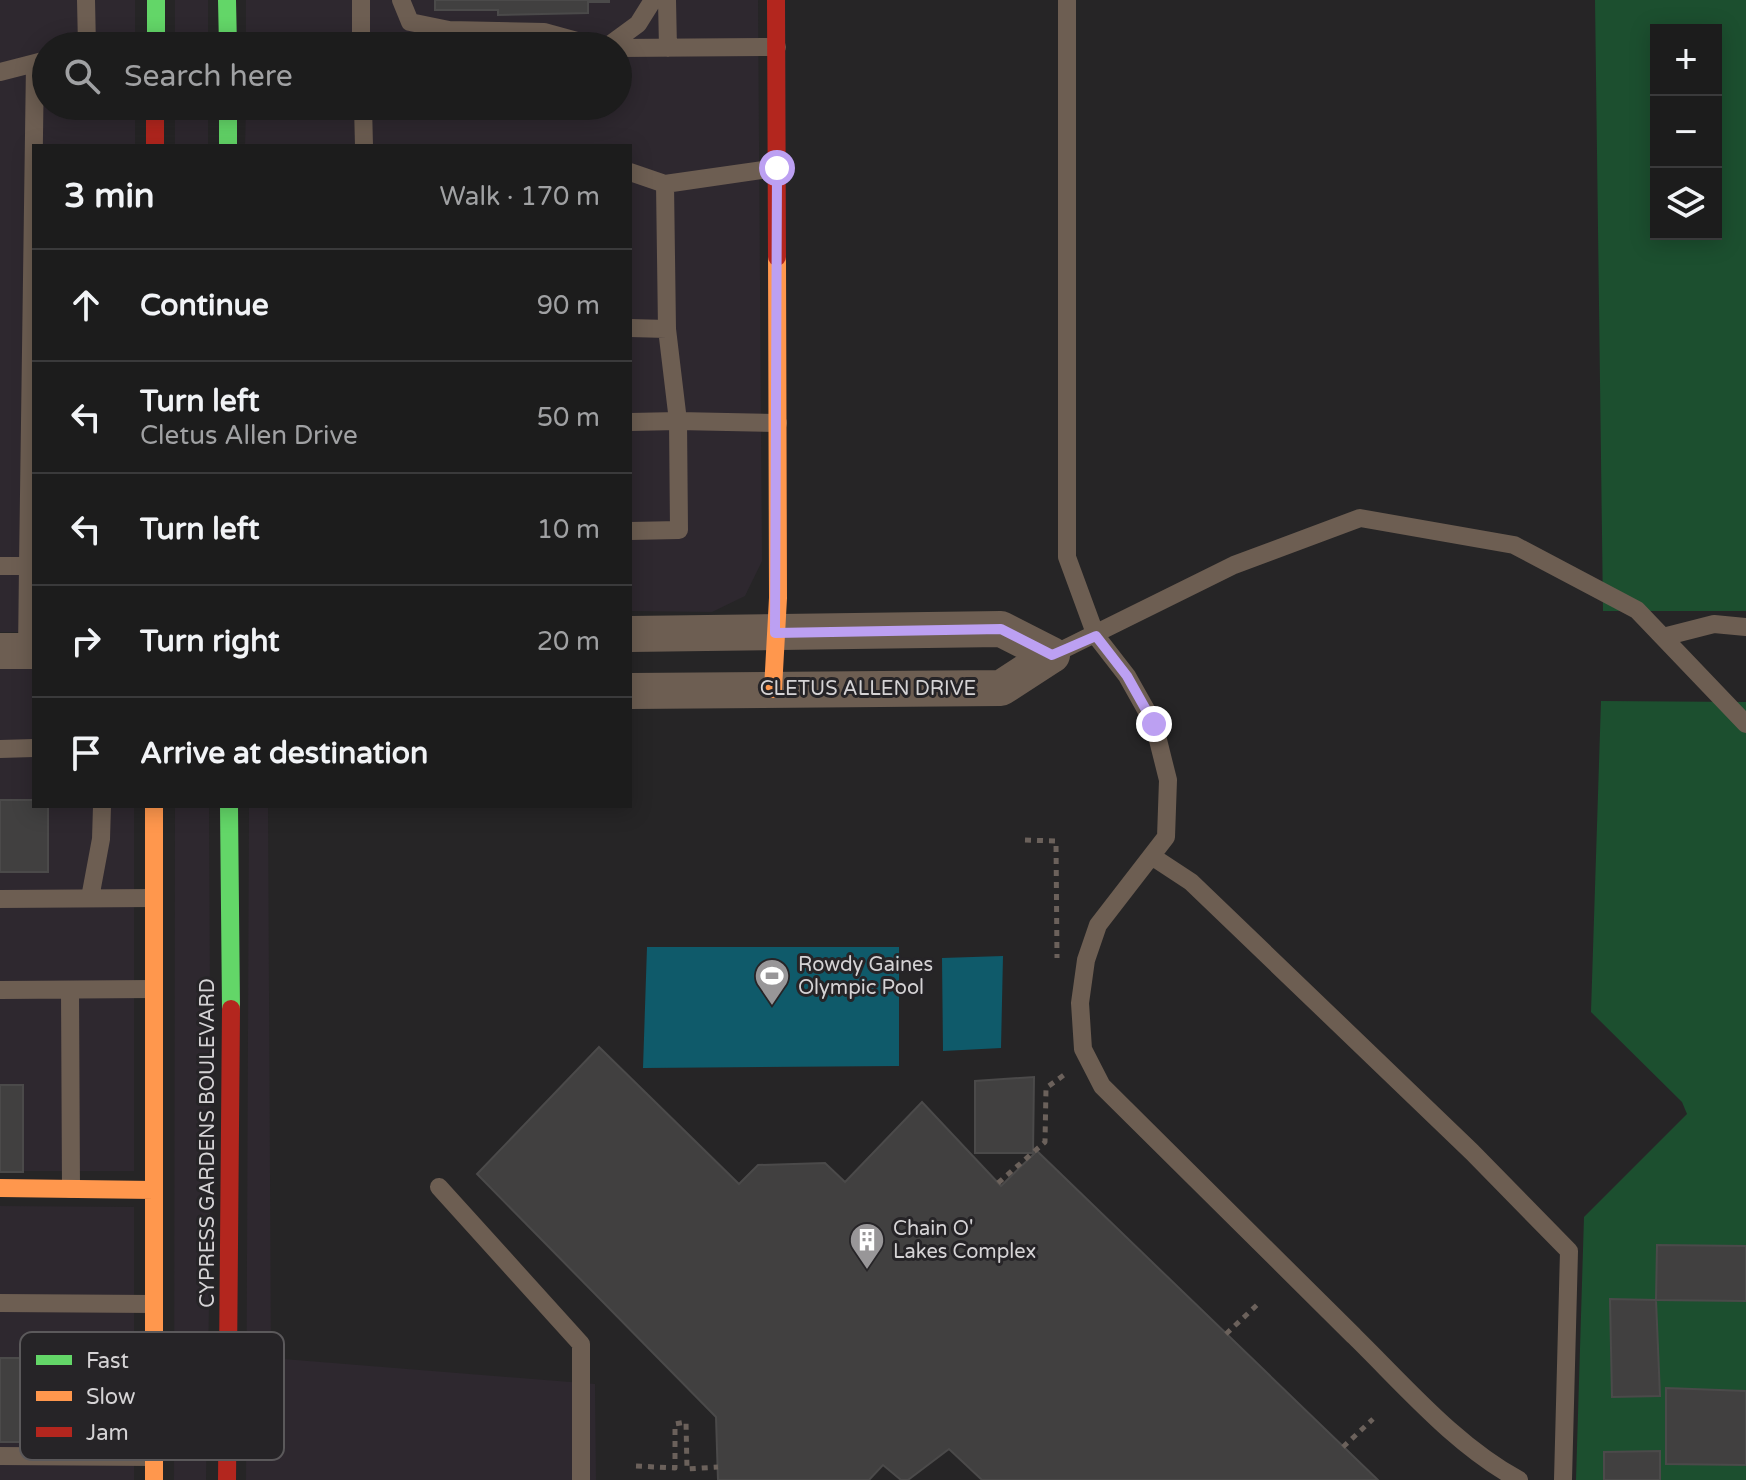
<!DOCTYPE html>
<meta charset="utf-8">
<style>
:root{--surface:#1c1c1c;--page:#252525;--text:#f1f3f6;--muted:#a0a1a3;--line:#3a3a3b}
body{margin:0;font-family:"Varela Round",sans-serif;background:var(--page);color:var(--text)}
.controls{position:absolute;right:24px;top:24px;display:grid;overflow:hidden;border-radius:0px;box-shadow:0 4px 20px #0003}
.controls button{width:72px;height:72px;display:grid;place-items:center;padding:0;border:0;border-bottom:2px solid var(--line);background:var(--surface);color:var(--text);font:40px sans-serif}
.stop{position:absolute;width:24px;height:24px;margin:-18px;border:6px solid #bca0f2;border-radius:50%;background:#fff}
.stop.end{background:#bca0f2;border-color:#fff;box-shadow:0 2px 8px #0008}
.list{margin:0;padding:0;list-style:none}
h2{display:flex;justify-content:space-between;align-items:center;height:104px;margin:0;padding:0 32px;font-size:34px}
h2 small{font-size:26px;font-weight:400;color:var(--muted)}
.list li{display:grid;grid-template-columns:52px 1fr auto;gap:24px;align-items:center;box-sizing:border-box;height:112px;padding:0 32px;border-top:2px solid var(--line)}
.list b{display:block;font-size:30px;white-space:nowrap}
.list p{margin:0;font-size:26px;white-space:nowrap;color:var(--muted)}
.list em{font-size:26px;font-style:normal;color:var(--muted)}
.icon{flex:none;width:44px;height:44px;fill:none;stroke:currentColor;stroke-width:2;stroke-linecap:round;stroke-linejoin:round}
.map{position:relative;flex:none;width:1746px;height:1480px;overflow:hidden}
.search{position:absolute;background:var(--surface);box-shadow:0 4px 20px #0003;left:32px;top:32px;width:600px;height:88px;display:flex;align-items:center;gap:20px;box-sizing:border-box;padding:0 28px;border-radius:44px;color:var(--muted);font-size:30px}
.panel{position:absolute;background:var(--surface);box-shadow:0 4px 20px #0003;left:32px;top:144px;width:600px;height:664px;border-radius:0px}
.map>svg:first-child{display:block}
.built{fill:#2e282f}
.green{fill:#1c4f2f;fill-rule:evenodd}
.water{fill:#0f5a6a}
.building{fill:#414040;stroke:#4b4a4a;stroke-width:2}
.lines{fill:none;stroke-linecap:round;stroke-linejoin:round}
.path{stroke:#6b615b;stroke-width:5;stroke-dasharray:6 6;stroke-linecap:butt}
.lane{stroke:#6d5e52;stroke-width:18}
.street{stroke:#6d5e52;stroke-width:36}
.fast{stroke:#63d668;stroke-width:18}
.slow{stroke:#ff974d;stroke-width:18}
.jam{stroke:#b3261e;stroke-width:18}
.route{stroke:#bca0f2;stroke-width:10}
.labels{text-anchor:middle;stroke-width:6;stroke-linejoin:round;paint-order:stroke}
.street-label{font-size:20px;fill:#d5d3d5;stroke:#262427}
.poi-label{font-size:20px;fill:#d5d3d5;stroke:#262427;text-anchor:start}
.key{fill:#262427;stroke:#5b595b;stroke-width:2}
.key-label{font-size:22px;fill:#d5d3d5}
</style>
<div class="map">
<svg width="1746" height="1480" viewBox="0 0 1746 1480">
<rect width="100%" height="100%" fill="#262526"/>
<path class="built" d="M0 0H135V46H46V106H135V146H34V632H0Z
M175 0H208V46H175Z
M246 0H758L762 561 745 596 712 612 630 611V146H245L246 106H618V46H246Z
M175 106H208V146H175Z
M34 667V806H134V1171H0V668Z
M175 806H209L211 1190 206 1480H174Z
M249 806H268L271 1358 595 1384 596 1480H246Z
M0 1206 134 1207V1480H0Z"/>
<path class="green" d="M1595 0H1746V611H1603ZM1656 30H1716V234H1656Z
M1601 701 1746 702V1480H1576L1584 1217 1687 1114 1682 1102 1591 1012Z"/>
<path class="water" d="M647 947H899V1066L643 1068Z
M1003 956 1001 1048 943 1051 942 958Z"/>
<path class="building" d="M435 0H609V2H588V13L498 15V10H435Z
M0 800H34V806H48V872H0Z
M599 1047 739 1184 758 1165 825 1163 845 1182 922 1102 1001 1186 1037 1151 1378 1480H982L949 1449 908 1480H901L883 1465 869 1480H718L716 1417 477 1174Z
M1034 1077 1033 1153H975V1081Z
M0 1085H23V1172H0Z
M1657 1245 1746 1246V1301L1656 1300Z
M1610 1299 1656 1300 1660 1396 1612 1397Z
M0 1358H52V1395H61V1442H0Z
M1666 1388 1746 1391V1465L1666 1464Z
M1660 1451V1480H1604V1452Z"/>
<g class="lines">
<path class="path" d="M1025 840 1056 841 1057 958
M998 1183 1045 1142 1046 1088 1064 1075
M1226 1334 1258 1304
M1343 1447 1373 1419
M636 1466 675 1468V1424L686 1422 687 1469 718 1467"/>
<path class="lane" d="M86 0 87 46
M401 0 410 22 449 30 544 32 595 46
M667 0 668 48
M1067 0V557L1096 636 1127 676 1154 724 1168 780 1166 837 1098 925 1086 960 1080 1003 1083 1049 1102 1086C1186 1170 1270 1253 1354 1336 1406 1387 1455 1445 1519 1480
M118 46 156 45
M361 46V0
M608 46 638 24 653 0
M618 48 777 47
M0 72 43 61
M363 106 364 146
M630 172 665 184 776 168
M630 328 667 329 665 184
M667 329 678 421 778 423
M630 422 678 421 679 530 630 531
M0 566H28L35 63
M1663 637 1714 624 1746 627
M27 651 28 566
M1052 655 1234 565 1360 518 1514 545 1637 610 1746 724
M0 749 34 748
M1153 857 1191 882 1472 1152 1569 1251 1563 1480
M90 898 101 839 102 806
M0 899 154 898
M0 990 154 989
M70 990 71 1189
M439 1187 581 1344V1480
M0 1303 154 1304
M0 1456 154 1457"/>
<path class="street" d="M630 634 1001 629 1052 655
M0 651H34
M630 691 1001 688 1052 655"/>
<path class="fast" d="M156 0V46
M227 0 228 46
M228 106V146
M229 806 231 1009"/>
<path class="slow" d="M773 689 778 598 777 257
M154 806V1480
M0 1188 154 1190"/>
<path class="jam" d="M776 0 777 257
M155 106V146
M227 1480 231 1009"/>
</g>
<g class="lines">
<path class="route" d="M777 168 775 633 1001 629 1052 655 1096 636 1127 676 1154 724"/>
</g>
<defs>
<symbol id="stadium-pin" viewBox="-11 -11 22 30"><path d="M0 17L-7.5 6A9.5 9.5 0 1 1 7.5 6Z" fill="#989698" stroke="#262427"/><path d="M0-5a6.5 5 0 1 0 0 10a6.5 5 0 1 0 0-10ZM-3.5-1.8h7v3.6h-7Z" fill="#fff"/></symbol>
<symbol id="building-pin" viewBox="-11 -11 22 30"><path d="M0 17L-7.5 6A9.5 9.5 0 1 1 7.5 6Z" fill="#989698" stroke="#262427"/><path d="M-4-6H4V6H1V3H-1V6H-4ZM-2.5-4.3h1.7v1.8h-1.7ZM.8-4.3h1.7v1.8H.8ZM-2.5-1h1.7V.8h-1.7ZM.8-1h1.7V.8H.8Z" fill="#fff"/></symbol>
</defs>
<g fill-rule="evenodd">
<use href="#stadium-pin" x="752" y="956" width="40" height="54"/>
<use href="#building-pin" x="847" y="1220" width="40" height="54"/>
</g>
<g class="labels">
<g class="street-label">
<text x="868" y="695">CLETUS ALLEN DRIVE</text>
<text transform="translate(207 1143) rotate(-90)" y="7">CYPRESS GARDENS BOULEVARD</text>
</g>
<g class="poi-label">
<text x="798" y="971">Rowdy Gaines<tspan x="798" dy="23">Olympic Pool</tspan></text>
<text x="893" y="1235">Chain O'<tspan x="893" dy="23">Lakes Complex</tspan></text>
</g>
</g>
<rect x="20" y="1332" width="264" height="128" rx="12" class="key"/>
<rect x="36" y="1355" width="36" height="10" fill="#63d668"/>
<rect x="36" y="1391" width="36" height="10" fill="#ff974d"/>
<rect x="36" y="1427" width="36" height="10" fill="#b3261e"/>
<g class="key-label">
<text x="86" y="1368">Fast</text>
<text x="86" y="1404">Slow</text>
<text x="86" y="1440">Jam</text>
</g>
</svg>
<div class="controls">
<button>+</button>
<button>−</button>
<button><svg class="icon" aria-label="layers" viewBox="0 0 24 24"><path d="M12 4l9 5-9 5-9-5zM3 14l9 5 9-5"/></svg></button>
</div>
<div class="stop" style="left:777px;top:168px"></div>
<div class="stop end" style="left:1154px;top:724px"></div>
<div class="search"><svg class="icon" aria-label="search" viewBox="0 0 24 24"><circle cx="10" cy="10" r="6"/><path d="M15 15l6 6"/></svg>Search here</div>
<section class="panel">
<h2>3 min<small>Walk · 170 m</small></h2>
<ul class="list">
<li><svg class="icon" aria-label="ahead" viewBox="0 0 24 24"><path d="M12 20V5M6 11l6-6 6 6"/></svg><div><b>Continue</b></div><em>90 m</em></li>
<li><svg class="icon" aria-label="left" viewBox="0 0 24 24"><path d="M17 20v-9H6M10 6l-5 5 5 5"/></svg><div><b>Turn left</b><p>Cletus Allen Drive</p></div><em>50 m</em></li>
<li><svg class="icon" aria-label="left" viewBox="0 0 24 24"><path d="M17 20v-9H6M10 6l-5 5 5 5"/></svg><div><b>Turn left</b></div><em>10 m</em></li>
<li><svg class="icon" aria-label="right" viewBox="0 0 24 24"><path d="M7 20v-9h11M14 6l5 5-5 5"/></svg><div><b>Turn right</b></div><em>20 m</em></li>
<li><svg class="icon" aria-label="arrive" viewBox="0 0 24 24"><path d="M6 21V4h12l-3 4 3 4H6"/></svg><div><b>Arrive at destination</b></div></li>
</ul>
</section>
</div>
